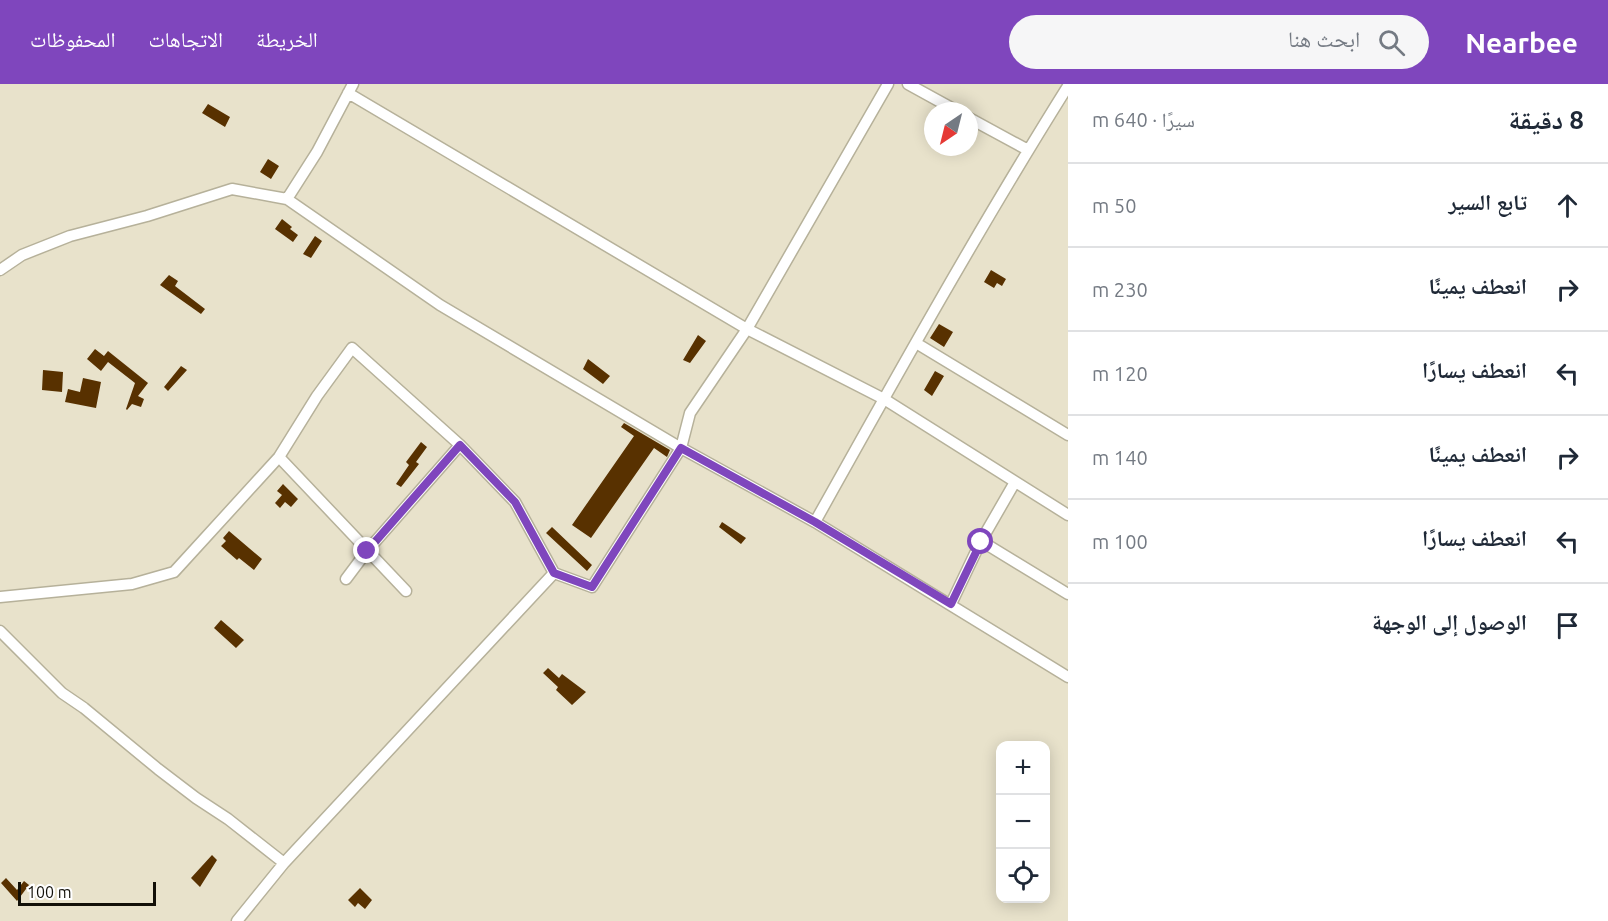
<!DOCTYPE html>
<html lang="ar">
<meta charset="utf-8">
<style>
:root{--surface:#fff;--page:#f6f6f7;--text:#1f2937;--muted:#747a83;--line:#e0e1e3;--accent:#7f46bd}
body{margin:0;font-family:Ubuntu,"Noto Naskh Arabic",sans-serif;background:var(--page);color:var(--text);direction:rtl}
.controls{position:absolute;right:18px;bottom:18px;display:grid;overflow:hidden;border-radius:12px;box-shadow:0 3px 15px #0003}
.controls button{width:54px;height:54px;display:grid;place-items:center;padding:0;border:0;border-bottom:2px solid var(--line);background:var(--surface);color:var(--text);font:30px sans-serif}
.compass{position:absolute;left:924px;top:18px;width:54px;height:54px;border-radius:50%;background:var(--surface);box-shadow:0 3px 15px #0003;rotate:215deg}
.scale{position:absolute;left:18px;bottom:15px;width:138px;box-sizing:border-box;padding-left:6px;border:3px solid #121008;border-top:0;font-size:16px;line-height:21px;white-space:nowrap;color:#121008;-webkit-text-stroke:4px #fff;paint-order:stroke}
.stop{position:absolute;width:18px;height:18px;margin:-14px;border:4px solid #7f46bd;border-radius:50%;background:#fff}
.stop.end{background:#7f46bd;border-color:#fff;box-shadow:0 2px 6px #0008}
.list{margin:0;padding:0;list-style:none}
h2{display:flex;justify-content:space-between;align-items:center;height:78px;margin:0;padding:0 24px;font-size:26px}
h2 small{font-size:20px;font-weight:400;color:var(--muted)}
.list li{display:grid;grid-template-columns:39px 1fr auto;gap:18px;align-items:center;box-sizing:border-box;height:84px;padding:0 24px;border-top:2px solid var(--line)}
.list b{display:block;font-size:22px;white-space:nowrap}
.list em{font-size:20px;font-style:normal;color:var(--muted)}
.icon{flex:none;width:33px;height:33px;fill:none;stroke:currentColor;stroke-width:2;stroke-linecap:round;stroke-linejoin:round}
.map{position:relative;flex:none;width:1068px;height:837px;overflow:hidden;direction:ltr}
header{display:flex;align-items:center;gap:36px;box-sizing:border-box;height:84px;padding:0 30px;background:var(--accent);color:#fff}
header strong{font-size:28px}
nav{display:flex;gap:33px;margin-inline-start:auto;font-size:21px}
.search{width:420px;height:54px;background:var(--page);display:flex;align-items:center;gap:15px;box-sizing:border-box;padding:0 21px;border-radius:33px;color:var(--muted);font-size:22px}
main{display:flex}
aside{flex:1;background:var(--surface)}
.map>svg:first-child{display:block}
.building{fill:#583100}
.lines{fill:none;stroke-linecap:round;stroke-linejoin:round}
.minor-casing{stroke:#b6b19a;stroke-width:13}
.minor{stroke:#fff;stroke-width:10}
.route{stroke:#7f46bd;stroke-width:8}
</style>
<header>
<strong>Nearbee</strong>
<div class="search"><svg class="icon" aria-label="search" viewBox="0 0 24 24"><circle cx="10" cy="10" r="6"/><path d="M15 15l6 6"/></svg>ابحث هنا</div>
<nav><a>الخريطة</a><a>الاتجاهات</a><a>المحفوظات</a></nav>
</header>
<main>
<aside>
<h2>8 دقيقة<small>سيرًا · 640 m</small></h2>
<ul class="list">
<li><svg class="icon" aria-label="ahead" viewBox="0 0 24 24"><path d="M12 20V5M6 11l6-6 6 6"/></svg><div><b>تابع السير</b></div><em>50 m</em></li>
<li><svg class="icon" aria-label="right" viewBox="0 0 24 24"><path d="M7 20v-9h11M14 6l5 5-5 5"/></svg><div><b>انعطف يمينًا</b></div><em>230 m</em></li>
<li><svg class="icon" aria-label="left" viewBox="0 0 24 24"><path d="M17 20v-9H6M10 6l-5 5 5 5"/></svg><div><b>انعطف يسارًا</b></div><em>120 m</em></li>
<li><svg class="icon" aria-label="right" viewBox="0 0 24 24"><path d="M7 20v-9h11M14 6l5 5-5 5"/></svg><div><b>انعطف يمينًا</b></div><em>140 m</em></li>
<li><svg class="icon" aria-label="left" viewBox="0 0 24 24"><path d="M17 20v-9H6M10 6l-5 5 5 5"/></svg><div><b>انعطف يسارًا</b></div><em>100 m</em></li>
<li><svg class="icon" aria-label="arrive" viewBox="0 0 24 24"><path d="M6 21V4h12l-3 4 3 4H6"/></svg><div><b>الوصول إلى الوجهة</b></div></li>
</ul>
</aside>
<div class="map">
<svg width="1068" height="837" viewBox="0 0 1068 837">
<rect width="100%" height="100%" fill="#e8e2cb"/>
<path class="building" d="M208 20 230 33 225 43 202 29Z
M268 75 279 82 271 95 260 88Z
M282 135 292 143 290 145 298 151 293 158 275 145Z
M315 152 322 157 311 174 303 170Z
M991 186 1006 195 1002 202 997 199 994 204 984 198Z
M169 191 178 197 175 202 205 225 201 230 160 201Z
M939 240 953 248 944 263 930 254Z
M698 251 706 257 690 279 683 276Z
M95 265 104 272 108 267 148 299 138 312 144 315 141 323 132 320 127 326 126 325 135 299 108 278 101 287 87 275Z
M588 275 610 292 603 300 583 285Z
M181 282 187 286 168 307 164 303Z
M43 286 63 288 62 308 42 306Z
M935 287 944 292 932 312 924 306Z
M83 294 101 298 96 324 65 318 68 305 80 308Z
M624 339 670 366 667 373 654 364 591 454 572 441 634 352 621 343Z
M421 358 427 363 416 378 419 380 401 403 396 400 409 381 406 378Z
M283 400 298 415 291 423 285 418 280 424 275 419 282 411 277 407Z
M722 438 746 454 741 460 719 443Z
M552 443 592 481 587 487 546 449Z
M229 447 262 475 254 486 239 474 237 476 221 462 226 457 223 454Z
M221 536 244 556 236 564 214 544Z
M548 584 559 594 562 590 586 608 572 621 556 606 558 603 543 589Z
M212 771 217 776 200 803 191 794Z
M6 794 17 806 24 797 29 801 17 817 1 799Z
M360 804 372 816 365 825 358 819 355 823 348 816Z"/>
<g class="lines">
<defs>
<path id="minor" d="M908 0 957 27
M348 9 747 245 884 315 1068 431
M969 34 1028 66
M287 115 317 68 353 0
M0 186 22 171 70 152 147 132 232 105 287 115 440 221 681 364 815 438 1068 593
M916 259 1068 351
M279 373 406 507
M815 438C897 291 979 144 1068 2
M981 457 1068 510
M346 495 367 467 460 361
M0 513 132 500 174 488 279 373 317 312 352 264 460 361 515 418 554 489 592 503 681 364 690 329 747 245 888 0
M951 520 981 457 1015 398
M0 547 62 609 84 624 158 685 196 714 228 735 284 779
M237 837 284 779 554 489"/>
</defs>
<use href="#minor" class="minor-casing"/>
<use href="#minor" class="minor"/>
</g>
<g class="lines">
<path class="route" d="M367 467 460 361 515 418 554 489 592 503 681 364 815 438 951 520 981 458"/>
</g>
</svg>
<div class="controls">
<button>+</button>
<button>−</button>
<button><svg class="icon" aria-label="locate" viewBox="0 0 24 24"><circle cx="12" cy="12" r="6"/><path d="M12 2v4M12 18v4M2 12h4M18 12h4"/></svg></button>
</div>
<svg class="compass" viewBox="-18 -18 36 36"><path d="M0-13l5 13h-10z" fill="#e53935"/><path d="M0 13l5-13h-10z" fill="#747a83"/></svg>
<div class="scale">100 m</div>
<div class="stop" style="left:981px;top:458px"></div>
<div class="stop end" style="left:367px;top:467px"></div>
</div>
</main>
